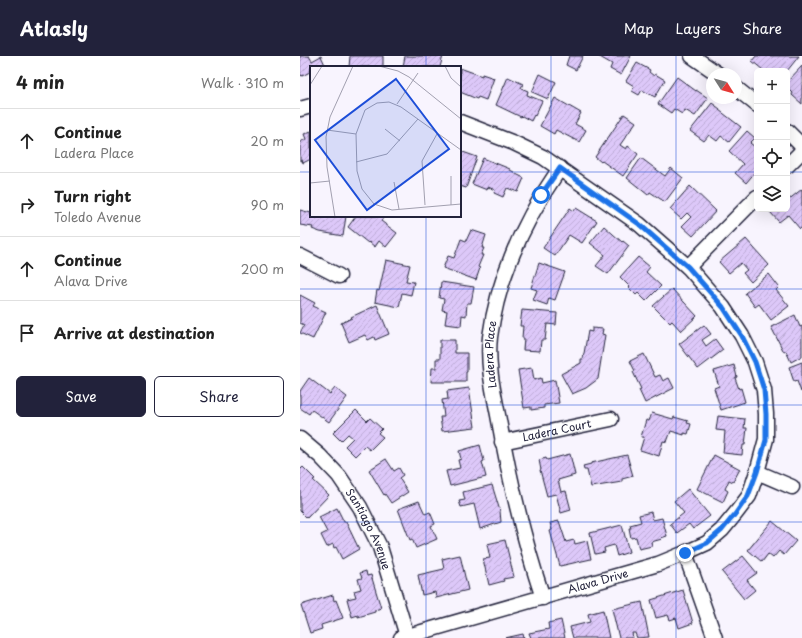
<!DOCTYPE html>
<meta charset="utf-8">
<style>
:root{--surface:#fff;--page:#f2f2f2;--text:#222;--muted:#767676;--line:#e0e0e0;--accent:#22223b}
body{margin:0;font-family:"Playpen Sans",sans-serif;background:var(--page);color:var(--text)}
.controls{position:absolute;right:12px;top:12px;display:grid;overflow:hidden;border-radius:6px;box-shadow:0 4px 16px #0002}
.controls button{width:36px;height:36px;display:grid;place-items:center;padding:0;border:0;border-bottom:1px solid var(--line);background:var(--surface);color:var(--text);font:20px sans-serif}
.compass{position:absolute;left:406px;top:12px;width:36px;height:36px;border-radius:50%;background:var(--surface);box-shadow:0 4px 16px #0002;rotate:127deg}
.stop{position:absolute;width:12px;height:12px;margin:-9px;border:3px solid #1a73e8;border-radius:50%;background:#fff}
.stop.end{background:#1a73e8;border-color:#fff;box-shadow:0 1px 4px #0008}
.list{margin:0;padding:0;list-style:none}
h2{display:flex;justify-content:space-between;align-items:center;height:52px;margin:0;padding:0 16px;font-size:17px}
h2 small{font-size:13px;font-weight:400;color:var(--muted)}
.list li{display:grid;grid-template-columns:26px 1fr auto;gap:12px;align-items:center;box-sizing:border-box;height:64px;padding:0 16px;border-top:1px solid var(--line)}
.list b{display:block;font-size:15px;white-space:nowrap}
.list p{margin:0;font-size:13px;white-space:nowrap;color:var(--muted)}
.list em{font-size:13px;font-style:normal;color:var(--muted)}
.actions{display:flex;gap:8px;padding:12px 16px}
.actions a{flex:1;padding:9px 0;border:1px solid var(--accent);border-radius:6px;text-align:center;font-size:14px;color:var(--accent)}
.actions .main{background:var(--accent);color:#fff}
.icon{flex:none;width:22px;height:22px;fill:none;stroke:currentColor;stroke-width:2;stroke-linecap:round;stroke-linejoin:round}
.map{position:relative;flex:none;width:502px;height:582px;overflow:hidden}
header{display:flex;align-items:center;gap:24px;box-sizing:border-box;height:56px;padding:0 20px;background:var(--accent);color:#fff}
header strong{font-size:19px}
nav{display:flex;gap:22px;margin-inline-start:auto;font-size:14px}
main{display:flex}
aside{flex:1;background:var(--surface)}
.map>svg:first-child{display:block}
.building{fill:url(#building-hatch);stroke:#22223b}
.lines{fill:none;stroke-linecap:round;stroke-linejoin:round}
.minor-casing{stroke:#22223b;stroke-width:17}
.minor{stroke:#fff;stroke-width:14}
.route{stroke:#1a73e8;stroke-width:5}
.grid{fill:none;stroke:#1d4ed8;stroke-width:1;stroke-opacity:0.55}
.labels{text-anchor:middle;stroke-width:3;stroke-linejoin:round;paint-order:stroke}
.street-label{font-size:11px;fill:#22223b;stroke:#fff}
.inset-road{fill:none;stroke:#a2a0b0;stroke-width:1}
.view{fill:#1d4ed8;fill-opacity:0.15;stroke:#1d4ed8;stroke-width:2}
.inset-edge{fill:none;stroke:#22223b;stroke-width:2}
</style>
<header>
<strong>Atlasly</strong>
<nav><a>Map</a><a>Layers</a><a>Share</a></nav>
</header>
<main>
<aside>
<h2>4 min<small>Walk · 310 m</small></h2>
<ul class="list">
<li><svg class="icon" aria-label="ahead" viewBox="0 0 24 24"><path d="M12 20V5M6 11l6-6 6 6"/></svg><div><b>Continue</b><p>Ladera Place</p></div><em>20 m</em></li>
<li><svg class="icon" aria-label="right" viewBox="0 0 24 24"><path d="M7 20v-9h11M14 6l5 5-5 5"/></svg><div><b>Turn right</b><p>Toledo Avenue</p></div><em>90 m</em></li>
<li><svg class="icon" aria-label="ahead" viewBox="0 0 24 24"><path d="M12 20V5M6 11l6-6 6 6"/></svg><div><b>Continue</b><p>Alava Drive</p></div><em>200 m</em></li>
<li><svg class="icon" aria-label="arrive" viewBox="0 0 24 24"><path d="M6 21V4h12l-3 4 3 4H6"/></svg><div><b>Arrive at destination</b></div></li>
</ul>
<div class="actions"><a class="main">Save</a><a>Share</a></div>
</aside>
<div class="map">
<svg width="502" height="582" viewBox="0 0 502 582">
<defs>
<pattern id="building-hatch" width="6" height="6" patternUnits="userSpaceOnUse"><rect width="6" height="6" fill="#ddc8f9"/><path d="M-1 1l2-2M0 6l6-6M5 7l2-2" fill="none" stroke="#bdacd6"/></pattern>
</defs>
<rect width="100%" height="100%" fill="#f8f4fe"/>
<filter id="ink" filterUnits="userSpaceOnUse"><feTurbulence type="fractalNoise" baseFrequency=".025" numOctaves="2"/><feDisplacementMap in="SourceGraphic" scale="8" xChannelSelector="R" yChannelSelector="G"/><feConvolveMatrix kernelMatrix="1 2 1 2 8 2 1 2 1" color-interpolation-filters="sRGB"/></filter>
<g filter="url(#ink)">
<path class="building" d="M0 0H9L12 5 21 0 26 11H11L10 16 2 20V19L0 20Z
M50 0H83V11H49Z
M105 0H143L140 11H103Z
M269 0H283L276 14 266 9Z
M298 0H331L321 19 310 13 312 8Z
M456 0H499L487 15H462L463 14 452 5Z
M337 7 350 14 349 16 354 20 355 18 365 24 355 41 342 34 339 39 332 35 334 30 326 25Z
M502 10V48L492 39 493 37 487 31V26Z
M160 12 182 20V18L194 22 186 44 178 41 177 43 160 36Z
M240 18 256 26 248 43 232 36Z
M208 21 223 28 221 32 228 35 227 39 242 45 235 60 234 59 231 65 222 60 221 61 196 49Z
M377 21 396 35V34L408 42 395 60 385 54 382 58 374 53 371 57 358 48Z
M255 42 281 57 275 68 286 74 279 86 256 74 254 78 240 70Z
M412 47 420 53 419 54 441 71 429 86 421 80 417 85 409 79 404 85 390 75Z
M324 58 336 66 320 89 326 93 328 90 338 98 323 120 302 105 301 106 295 101Z
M11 75V103L3 107 2 104 0 105V86L6 83 4 78Z
M447 75 455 82 450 87 455 91 457 89V114L446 127 435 117 443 108 429 95Z
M160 95 177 101 166 132 160 130Z
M183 102 210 113V114L214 116V117L224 122 218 136 207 132 203 141 194 137 195 134 188 131 187 134 172 128Z
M341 102 365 120 371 112 383 122 365 146 350 136 348 139 327 122Z
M390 130 416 155 393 180 382 170 391 161 387 157 381 163 370 153Z
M502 133V171L500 173 488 159 479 166 470 156 474 153H487V145Z
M270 152 274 155 276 152 297 165 282 187 269 179 255 200 243 192Z
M0 154 11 157V160H46L43 180 20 176 12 173 13 171 0 169Z
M56 160H84L81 165 97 177 86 191 79 185 75 191 69 186 68 187 48 171Z
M304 170 322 186 323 185 329 190 308 218 296 210 305 199 290 187Z
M171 174 186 179 182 192H184L181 199H183L178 211 180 212 176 224 143 212 148 200 154 202 161 183 166 185Z
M446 183 469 209 451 226 443 217 447 214 441 207 429 217 419 206Z
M338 201 350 211 346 216 361 230 346 245 338 237 336 239 329 232 330 231 320 221Z
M86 204 110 209 106 225 114 226 111 239 102 237 99 251 75 246 77 234 79 235Z
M239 207 265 216 255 244 249 242 247 249 233 244 237 234 231 232Z
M469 218 479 231 476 234 489 250 471 264 459 248 455 251 445 237Z
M141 226 174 231 171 247H167L166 260 162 259 161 270 145 268 147 255 142 254 144 243 139 242Z
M372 233 397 260 381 275 372 265 370 267 353 250Z
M0 239 15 247 13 250 26 256 13 283 0 277 4 269 0 267Z
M77 249 89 278 75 284 74 281 68 284 65 279 49 286 41 267 52 262 51 261Z
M222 254 257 257 256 269 247 268 245 284H241L240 295 223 294 224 282H222L223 270H220Z
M495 259 500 271 502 270V300L491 306 486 295 484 296 471 271Z
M404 269 411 278 402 284 406 290 415 283 423 294 398 313 379 288Z
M292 272 303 273 302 278 305 279 298 323 286 332 272 338 261 318 281 307V303H283L288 275 292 276Z
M140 284H155V297H167V316H166V326H131L132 312H136V303H140Z
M344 298 355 321 360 319 363 325 369 322 374 332 345 347 339 334 341 333 333 316 335 315 330 305Z
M502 306V335L501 336 497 325 494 326 489 311Z
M434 309 437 321 435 322 439 333 441 332 445 346 421 354 414 332 419 330 414 315Z
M232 312 234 324 241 322 242 327 255 324 259 347 244 349V352L231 354V351L224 352 218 314Z
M9 322 30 338 35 332 47 341 29 366 12 354 9 358 0 352V335Z
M169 332 175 371 142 375 140 361H144L142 344 148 343 147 335Z
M56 354 67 365 70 362 82 373 78 377 83 381 70 394 65 390 55 400 45 390 53 382 48 378 41 385 33 377Z
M352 357 373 363 374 361 388 365 387 367 391 368 388 378 384 377V379L371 375 367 386 363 385 359 400 340 394 344 381H341L346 364 349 365Z
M418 360 445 363 444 372H447L445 389H443L442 399 423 397 425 375 416 374Z
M180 389 184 405 182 406 186 421 150 430 146 415 160 412 158 404 161 403 159 395Z
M270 398 275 419 258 424 261 436 266 435 271 454 261 457 256 438 247 440 240 414H241L239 404 246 402 247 404Z
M327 399 333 420 322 423V426L291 431 287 414H284L283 410 291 408V407Z
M414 399 440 413 433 426 429 424 425 433 428 435 423 446 397 433Z
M86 403 94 415 99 412 103 419 99 422 108 436 91 447 85 438 84 439 69 414Z
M0 411 1 413 3 411 15 423 13 424 29 439 7 462 0 455Z
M192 429 200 455 201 466 180 473 174 448 161 451 159 445 165 444 163 436Z
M388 433 410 460 393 473 389 468 377 477 370 468 384 457 374 445Z
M119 445 125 458 130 456 135 468 131 470 137 483 116 492 112 483 110 484 98 453Z
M37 452 44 466H46L59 493 42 503 36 491 34 492 33 488 27 491 21 479 27 476 19 461Z
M351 456 353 464 362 462 367 480 361 482 362 483 351 486 352 490 339 493 336 481 331 482 329 472H331L330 469 341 466 339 459Z
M259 465 266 486 274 484 275 488 287 485 291 503 260 510 250 475 252 474 250 467Z
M472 465 496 485 484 499 479 495 473 502 468 498 462 506 448 494Z
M322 469 329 496 317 500 314 489 304 492 305 496 295 498 290 477Z
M205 484 214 521 203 523 204 525 189 529 183 503 190 502 187 488Z
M160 499 168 534 136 542 135 536 122 539 118 519 144 513 142 503Z
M443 500 457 517 447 524 455 534 444 543 422 516Z
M66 515 67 520 71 519 81 552 75 554V556L58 561V559L52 561 47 543 56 541 54 535 61 533 58 523 62 522 60 517Z
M383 534 393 567 379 572 376 562 370 564 368 559 356 562 351 544Z
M33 539 34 545 36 544 43 562 21 569 22 573 10 577 1 549Z
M342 546 349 581 337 582 335 577H332L333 582H319L312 553Z
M303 554 309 582H273L270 571 290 566 288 558Z
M261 564 265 582H231L229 577 249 573 248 567Z
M223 578 224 582H205Z"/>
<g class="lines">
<defs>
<g id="minor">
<path d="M392 0 418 18"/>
<path d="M436 32 457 49"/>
<path d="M0 53 11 50"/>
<path d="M487 75 502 90"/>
<path d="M487 110 502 95"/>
<path d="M0 200 39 220"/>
<path d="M388 211 457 141"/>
<path id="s1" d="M0 383 20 400 39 420 60 451 80 491 107 580"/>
<path id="s2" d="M202 386 311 363"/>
<path d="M457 416 492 431"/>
<path d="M385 497 415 582"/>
<path id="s3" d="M243 542C223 482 209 421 198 359 193 334 187 307 190 281 198 219 225 163 260 112"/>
<path id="s4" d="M101 582 358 508 385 497 407 487 422 474 436 457 449 440 457 416 466 383V358L464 334 455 306 442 280 423 251 388 211 339 168 243 101 214 87 160 66"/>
</g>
</defs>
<use href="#minor" class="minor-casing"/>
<use href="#minor" class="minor"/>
</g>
</g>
<g class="lines" filter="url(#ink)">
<path class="route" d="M241 139 260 112 339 168 388 211 423 251 442 280 455 306 464 334 466 358V384L457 416 448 440 436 457 422 474 407 487 385 497"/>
</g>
<path class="grid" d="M126 0V11M251 0V582M376 0V582M0 116H11M160 116H457M487 116H502M126 160V582M0 233H502M0 349H502M0 466H502"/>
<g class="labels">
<g class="street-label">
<text dy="4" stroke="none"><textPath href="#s3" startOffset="250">Ladera Place</textPath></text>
<text dy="4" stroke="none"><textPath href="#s2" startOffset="56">Ladera Court</textPath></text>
<text dy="4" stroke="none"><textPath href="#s1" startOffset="115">Santiago Avenue</textPath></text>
<text dy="4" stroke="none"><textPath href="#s4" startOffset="205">Alava Drive</textPath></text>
</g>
</g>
<g transform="translate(10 10)">
<rect width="151" height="151" fill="#f8f4fe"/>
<path class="inset-road" d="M69 0 88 5 99 11 151 53M135 0 141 12 151 21M0 19 12 0M87 38 108 7M75 63 90 75M17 64 46 68M151 84 91 41 79 36 67 37 55 44 46 68 47 105 52 123 64 138 82 144 151 138M46 96 77 88 108 53M84 116 89 143M0 117 20 115M115 139 112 95 127 68M141 139V110M25 151 17 101 16 71 20 51 43 0"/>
<path class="view" d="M86 13 139 83 57 144 5 74Z"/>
<rect width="151" height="151" class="inset-edge"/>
</g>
</svg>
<div class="controls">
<button>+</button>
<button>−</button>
<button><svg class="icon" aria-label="locate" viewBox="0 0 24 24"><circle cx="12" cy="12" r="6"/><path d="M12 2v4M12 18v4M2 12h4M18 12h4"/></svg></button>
<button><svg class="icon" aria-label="layers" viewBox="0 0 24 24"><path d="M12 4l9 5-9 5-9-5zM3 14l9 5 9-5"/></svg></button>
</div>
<svg class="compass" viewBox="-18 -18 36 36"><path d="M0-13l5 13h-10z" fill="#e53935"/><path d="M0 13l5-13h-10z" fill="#767676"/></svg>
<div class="stop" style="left:241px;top:139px"></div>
<div class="stop end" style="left:385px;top:497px"></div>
</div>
</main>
